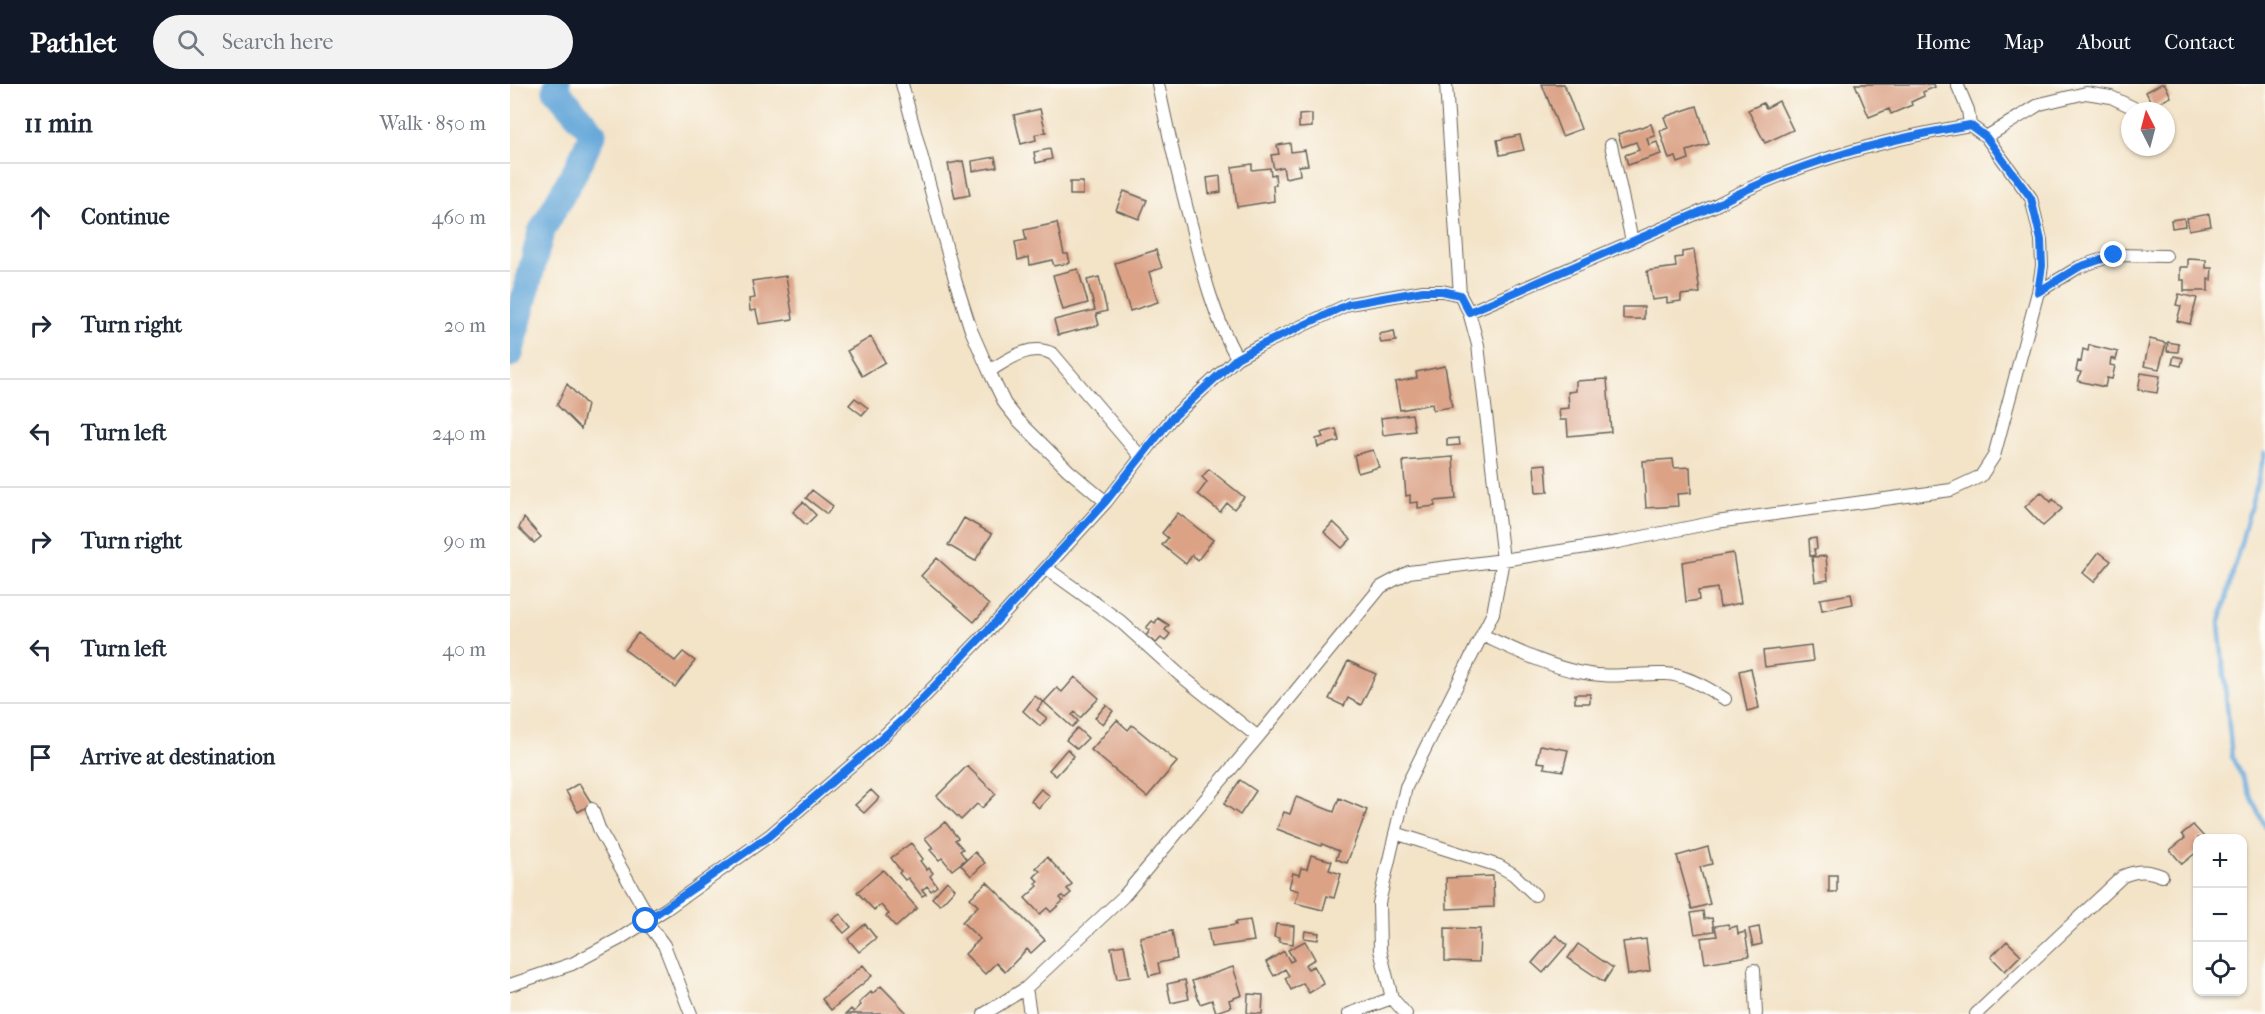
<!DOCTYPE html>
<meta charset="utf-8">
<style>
:root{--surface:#fff;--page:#f2f2f3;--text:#1f2937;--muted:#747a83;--line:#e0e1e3;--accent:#111827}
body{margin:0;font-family:"IM FELL French Canon",serif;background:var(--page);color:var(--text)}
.controls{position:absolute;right:18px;bottom:18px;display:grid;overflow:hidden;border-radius:12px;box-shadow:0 2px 4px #0004}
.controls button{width:54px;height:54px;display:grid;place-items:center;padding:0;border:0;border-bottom:2px solid var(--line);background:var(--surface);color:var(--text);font:30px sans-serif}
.compass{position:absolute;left:1611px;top:18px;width:54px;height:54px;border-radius:50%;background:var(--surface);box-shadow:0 2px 4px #0004;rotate:354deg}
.stop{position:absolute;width:18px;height:18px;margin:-14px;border:4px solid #1a73e8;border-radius:50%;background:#fff}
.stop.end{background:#1a73e8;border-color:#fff;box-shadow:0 2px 6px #0008}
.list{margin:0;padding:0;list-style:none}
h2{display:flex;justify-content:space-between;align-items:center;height:78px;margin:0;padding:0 24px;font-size:26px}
h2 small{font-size:20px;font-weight:400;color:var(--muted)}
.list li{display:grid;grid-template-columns:39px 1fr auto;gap:18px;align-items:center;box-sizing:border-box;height:108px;padding:0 24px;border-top:2px solid var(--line)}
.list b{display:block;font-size:22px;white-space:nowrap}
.list em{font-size:20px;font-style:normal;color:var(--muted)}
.icon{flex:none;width:33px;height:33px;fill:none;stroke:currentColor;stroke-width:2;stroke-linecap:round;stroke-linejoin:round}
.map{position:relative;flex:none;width:1755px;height:930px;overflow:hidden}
header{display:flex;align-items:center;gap:36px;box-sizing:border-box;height:84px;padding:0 30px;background:var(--accent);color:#fff}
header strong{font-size:28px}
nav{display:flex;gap:33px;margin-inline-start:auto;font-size:21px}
.search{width:420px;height:54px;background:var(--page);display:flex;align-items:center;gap:15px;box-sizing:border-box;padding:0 21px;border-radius:33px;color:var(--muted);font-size:22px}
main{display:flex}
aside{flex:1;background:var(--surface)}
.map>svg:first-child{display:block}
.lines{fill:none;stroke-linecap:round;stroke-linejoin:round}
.stream{stroke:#65a7d9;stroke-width:4.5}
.river{stroke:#65a7d9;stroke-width:27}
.building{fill:#dba286}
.minor-casing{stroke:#676258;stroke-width:14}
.minor{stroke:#fff;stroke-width:12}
.route{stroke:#1a73e8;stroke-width:8}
</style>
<header>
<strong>Pathlet</strong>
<div class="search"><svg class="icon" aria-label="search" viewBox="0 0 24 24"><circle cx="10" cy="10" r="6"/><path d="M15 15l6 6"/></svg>Search here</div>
<nav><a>Home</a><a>Map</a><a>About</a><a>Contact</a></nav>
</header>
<main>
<aside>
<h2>11 min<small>Walk · 850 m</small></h2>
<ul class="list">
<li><svg class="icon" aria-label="ahead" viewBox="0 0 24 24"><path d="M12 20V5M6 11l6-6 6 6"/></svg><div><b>Continue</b></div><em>460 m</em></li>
<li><svg class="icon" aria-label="right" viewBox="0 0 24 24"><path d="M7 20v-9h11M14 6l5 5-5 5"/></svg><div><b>Turn right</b></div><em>20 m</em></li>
<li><svg class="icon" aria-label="left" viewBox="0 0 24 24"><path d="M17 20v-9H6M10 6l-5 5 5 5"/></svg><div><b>Turn left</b></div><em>240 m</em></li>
<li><svg class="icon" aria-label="right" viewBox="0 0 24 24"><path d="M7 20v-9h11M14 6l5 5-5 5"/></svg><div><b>Turn right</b></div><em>90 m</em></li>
<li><svg class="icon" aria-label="left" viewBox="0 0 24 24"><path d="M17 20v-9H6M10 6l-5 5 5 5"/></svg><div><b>Turn left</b></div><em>40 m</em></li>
<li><svg class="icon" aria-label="arrive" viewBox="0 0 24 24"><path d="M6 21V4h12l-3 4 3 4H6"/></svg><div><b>Arrive at destination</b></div></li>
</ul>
</aside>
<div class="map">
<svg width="1755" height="930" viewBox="0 0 1755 930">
<rect width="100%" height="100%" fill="#fdfcf7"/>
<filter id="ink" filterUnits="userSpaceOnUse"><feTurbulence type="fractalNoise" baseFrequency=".0167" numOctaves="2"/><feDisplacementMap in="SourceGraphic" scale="12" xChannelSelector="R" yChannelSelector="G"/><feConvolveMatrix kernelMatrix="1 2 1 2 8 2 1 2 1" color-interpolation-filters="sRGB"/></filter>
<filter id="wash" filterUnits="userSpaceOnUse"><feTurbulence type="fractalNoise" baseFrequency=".008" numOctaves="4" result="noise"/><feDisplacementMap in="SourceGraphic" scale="24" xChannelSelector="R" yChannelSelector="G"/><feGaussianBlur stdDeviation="1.35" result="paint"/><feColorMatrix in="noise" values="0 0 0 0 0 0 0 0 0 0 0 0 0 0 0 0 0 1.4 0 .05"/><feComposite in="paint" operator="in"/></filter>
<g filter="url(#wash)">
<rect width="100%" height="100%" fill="#f3e3c7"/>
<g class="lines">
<path class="stream" d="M1755 369 1709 541 1722 673 1755 742"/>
<path class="river" d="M0 270 31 148 69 80 83 49 46 6 47 0"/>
</g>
<g id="blocks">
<path class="building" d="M1032 0H1054L1071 45 1052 52Z
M1345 0H1424L1425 3 1413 8 1414 12 1401 18 1402 21 1381 30 1379 25 1359 33Z
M1651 0H1655L1661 13 1643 22 1636 8Z
M1269 17 1283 46 1255 59 1238 26 1253 19 1256 24Z
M1187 22 1199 60 1177 67 1179 75 1168 79 1166 73 1159 75 1150 47 1158 44 1154 33Z
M530 25 536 48 525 51 526 56 511 60 504 31Z
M802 30V43L789 44V31Z
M1141 40 1145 52 1137 54 1139 61 1147 58 1151 70 1118 81 1115 71 1129 66 1126 58 1112 63 1108 50Z
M1010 51 1014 66 990 71 987 56Z
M780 59 781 68 795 66 798 81 789 82 790 91 775 94 773 83 764 85 761 71 769 70 767 61Z
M540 65 542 75 526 79 524 68Z
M485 73 487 83 463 87 462 77Z
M453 77 460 111 445 114 438 80Z
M742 80V86L760 84 761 91 765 90 766 101H763L764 117 727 123 722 83Z
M710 92 711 108 699 110 697 94Z
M560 98H573V111H560Z
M614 107 637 116 629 135 606 126Z
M1699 130 1701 142 1679 146 1677 134Z
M1674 134 1675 142 1662 144 1661 136Z
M547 139 554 170H558L560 179 544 182 542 176 520 181 519 173 508 176 505 158 516 156 514 146Z
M646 166 652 184 639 188 648 218 620 227 605 179Z
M1184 166 1190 209 1171 211V217L1157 219V214L1142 216 1137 187 1166 183 1165 174 1172 173V168Z
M1678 175 1696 176V184H1702L1701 196 1698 195V207H1674V196H1670V183H1678Z
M568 185 578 219 553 226 543 191Z
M276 192 283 235 249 240 246 226 240 227 239 215 245 214 242 197Z
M589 193 597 227 586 230 589 241 548 251 544 236 585 226 577 196Z
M1669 210 1687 214 1680 240 1667 237 1671 222 1666 221Z
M1113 223H1134V235H1113Z
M884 247 886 257 871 259 869 250Z
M361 253 375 278 352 292 337 267Z
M1640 255 1656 259 1649 285 1634 282Z
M1658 258 1669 260 1668 268 1657 267Z
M1579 261 1608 268 1606 276 1601 274 1600 281 1605 282 1602 295 1597 294 1595 303 1568 297 1571 288 1566 287 1568 277 1571 278 1573 265 1578 267Z
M1664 272 1673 274 1671 282 1662 280Z
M935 282 942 323 923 326 922 320 890 326 885 298 907 294 906 288Z
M1631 289 1650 292 1647 309 1628 306Z
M1097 295 1101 348 1058 352 1057 336H1050L1049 325 1059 324 1058 308 1066 307V297Z
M57 300 77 321 71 345 47 321Z
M345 314 358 324 352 331 339 321Z
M902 330 905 347 873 351 871 334Z
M826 345 829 357 808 363 806 355 813 353 811 349Z
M949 354 950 361 937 362V355Z
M863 366 869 383 848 389 844 371Z
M943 373 946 415 925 417V422L908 424V418L900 419V411L896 412 893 377Z
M1163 375 1164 384 1180 383 1181 409 1167 410 1168 422 1136 424 1133 377Z
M1036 380 1038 408 1026 409 1024 381Z
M699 385 734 413 724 425 717 419 710 428 688 410 697 398 692 393Z
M302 406 323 422 317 430 296 414Z
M1531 408 1541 418 1543 415 1552 425 1533 442 1515 423Z
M293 418 306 431 296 441 283 428Z
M668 429 703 456 688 476 682 471 676 480 652 461 658 454 652 449Z
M14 434 31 453 24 459 9 444Z
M454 434 482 450 465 477 438 461Z
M823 438 841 455 832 464 814 448Z
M1306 454 1307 465H1304L1305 471 1300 472 1299 455Z
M1589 468 1601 477 1584 498 1573 489Z
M1223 469 1231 519 1210 523 1207 504 1188 507 1189 516 1176 518 1172 478Z
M1316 472 1318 496 1305 498 1302 473Z
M427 474 479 521 464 538 411 492Z
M1341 510 1343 520 1312 526 1310 515Z
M648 534 659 541 655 546 660 550 655 557 651 554 646 559 636 552 640 546 636 544 642 537 645 539Z
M128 549 165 577 173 568 185 577 165 603 115 566Z
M1301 561 1303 577 1255 583 1253 567Z
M838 577 866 590 851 621 838 614 834 622 819 615Z
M1241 584 1249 624 1237 627 1229 587Z
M565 593 589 614 570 634 565 628 562 631 568 637 562 643 534 618 547 604 552 608Z
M1065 610H1080V619H1065Z
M525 612 533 618 527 626 537 634 530 642 513 627Z
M596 621 603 627 593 640 585 634Z
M607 636 618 646 622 641 667 678 637 713 581 666Z
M567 644 578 654 567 665 556 656Z
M1030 661 1058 666 1053 687 1034 684 1035 679 1027 678Z
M557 665 564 672 546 692 539 686Z
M457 682 486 710 472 724 467 720 451 736 427 712Z
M730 696 746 707 730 731 714 720Z
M69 699 82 720 68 728 56 707Z
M531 705 540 712 529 724 521 717Z
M361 706 369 714 354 729 345 721Z
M786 713 824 728 829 714 857 726 837 779 826 775 829 767 812 760 811 762 767 745 774 728 780 730Z
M435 738 448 754 445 756 453 765 450 767 456 775 442 786 432 774 429 776 420 766 423 764 415 754Z
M1683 741 1695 754H1688V767L1672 780 1660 766 1675 754 1672 750Z
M401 759 413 775 410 777 417 786 419 784 423 789 420 792 427 802 421 807 417 802 412 806 416 810 412 812 398 794 395 796 389 789 391 787 381 774Z
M1198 763 1202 780 1190 783 1200 820 1182 825 1167 772Z
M465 768 475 779 461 792 451 781Z
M801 771 822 777 819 786 831 790 824 814 817 812 813 826 785 819 789 807 779 804 783 789 789 791 791 784 797 785Z
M537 773 562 800 557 805 561 809 555 814 552 812 550 814 553 817 541 828 537 824 530 830 515 814 528 802 525 799 528 797 524 793 530 787 526 784Z
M373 786 407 824 386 843 376 832 379 830 371 821 364 826 347 808Z
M1319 791H1327V808H1319Z
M983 792 984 823 937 825 936 794Z
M437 797 445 805 430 821 422 814Z
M477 798 535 856 521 869 517 865 495 888 486 879 475 890 455 870 470 855 452 838 468 822 460 814Z
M1193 827 1194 835 1202 834 1204 847 1185 850 1181 829Z
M330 830 341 843 334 849 322 836Z
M740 836 744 857 701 863 698 845 726 841 725 838Z
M355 840 366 854 349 868 338 855Z
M766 840 784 842 783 860 769 858V854L764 853Z
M1218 840 1219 844 1227 842 1228 850 1235 848 1239 872 1195 879 1191 854 1207 852 1205 842Z
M1249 843 1252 860 1243 862 1239 845Z
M935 844 970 845 969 878 935 877Z
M662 847 667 875 648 879 650 889 639 892 630 853Z
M795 847 809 849 808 856 794 854Z
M1046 851 1057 861 1033 889 1022 879Z
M1136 855 1140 887 1118 891 1113 858Z
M795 857 805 875 795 881 798 885 804 882 814 900 799 909 793 899 781 906 775 894 779 892 775 885 764 892 756 878 774 867 780 878 784 876 778 866Z
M1497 857 1511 871 1495 887 1481 873Z
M1068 860 1103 884 1094 898 1058 874Z
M614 861 620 893 607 895 601 863Z
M353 881 362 892 321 926 312 915Z
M723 883 732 911 719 916 721 923 706 928 702 916 690 920 682 897Z
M675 896 679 915 661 919 657 900Z
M371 902 396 928 394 930H336L341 925 344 928 351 921 349 919 361 908 362 910Z
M738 910 753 911 752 930 737 929Z"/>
</g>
</g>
<g filter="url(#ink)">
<use href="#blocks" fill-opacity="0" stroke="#676258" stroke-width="1.5"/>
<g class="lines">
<defs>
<path id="minor" d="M392 0 446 199 461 246 479 287 495 320 508 336 558 386 596 418
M648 0C658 48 669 96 682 144 693 189 704 233 727 274
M936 0 950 211
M1447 0 1458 26 1460 41
M1476 53 1530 20 1576 9 1601 13 1626 25
M1101 61 1122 157
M1528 208 1569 183 1604 171 1656 172
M479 287C498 276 520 258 543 270L631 373
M536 484 610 537 670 591 748 653
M972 551C1003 565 1035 581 1068 588 1100 595 1125 589 1156 590 1176 591 1198 604 1215 615
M82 725 90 747 140 835
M885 749 989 782 1003 790 1025 811
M136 837 154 861 181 930
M1244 886 1246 930
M0 901 62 880 109 855 156 825 259 752 358 667 411 616 481 544 596 418 661 335 727 274 749 262 839 220 913 207H932L950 211 959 228 968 261 993 476 983 529 896 703 869 819 870 866 882 914 896 930
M516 904 520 930
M474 930 516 904 613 813 748 653 871 503 899 488 993 476 1108 458 1206 438 1441 406 1471 392 1484 372 1528 208 1532 182 1531 156 1521 114 1476 53 1460 41C1372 56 1284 79 1204 122L959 228
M839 930 882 914
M1466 930 1613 792C1628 786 1637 786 1652 792"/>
</defs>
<use href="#minor" class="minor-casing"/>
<use href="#minor" class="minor"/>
</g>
</g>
<g class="lines" filter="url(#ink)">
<path class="route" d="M136 837 259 752 358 667 393 635 481 543 596 417 661 335 727 274 749 262 839 220 913 207H932L950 211 959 228 1204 122C1284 79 1372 56 1460 41L1476 53 1521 114 1531 156 1532 182 1528 208 1569 183 1604 171"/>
</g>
</svg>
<div class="controls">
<button>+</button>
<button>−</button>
<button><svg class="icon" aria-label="locate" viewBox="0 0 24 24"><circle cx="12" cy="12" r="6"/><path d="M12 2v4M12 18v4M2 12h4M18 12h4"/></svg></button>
</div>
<svg class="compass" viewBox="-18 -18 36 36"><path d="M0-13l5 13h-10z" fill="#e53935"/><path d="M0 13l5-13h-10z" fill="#747a83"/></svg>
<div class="stop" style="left:136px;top:837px"></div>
<div class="stop end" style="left:1604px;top:171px"></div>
</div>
</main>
